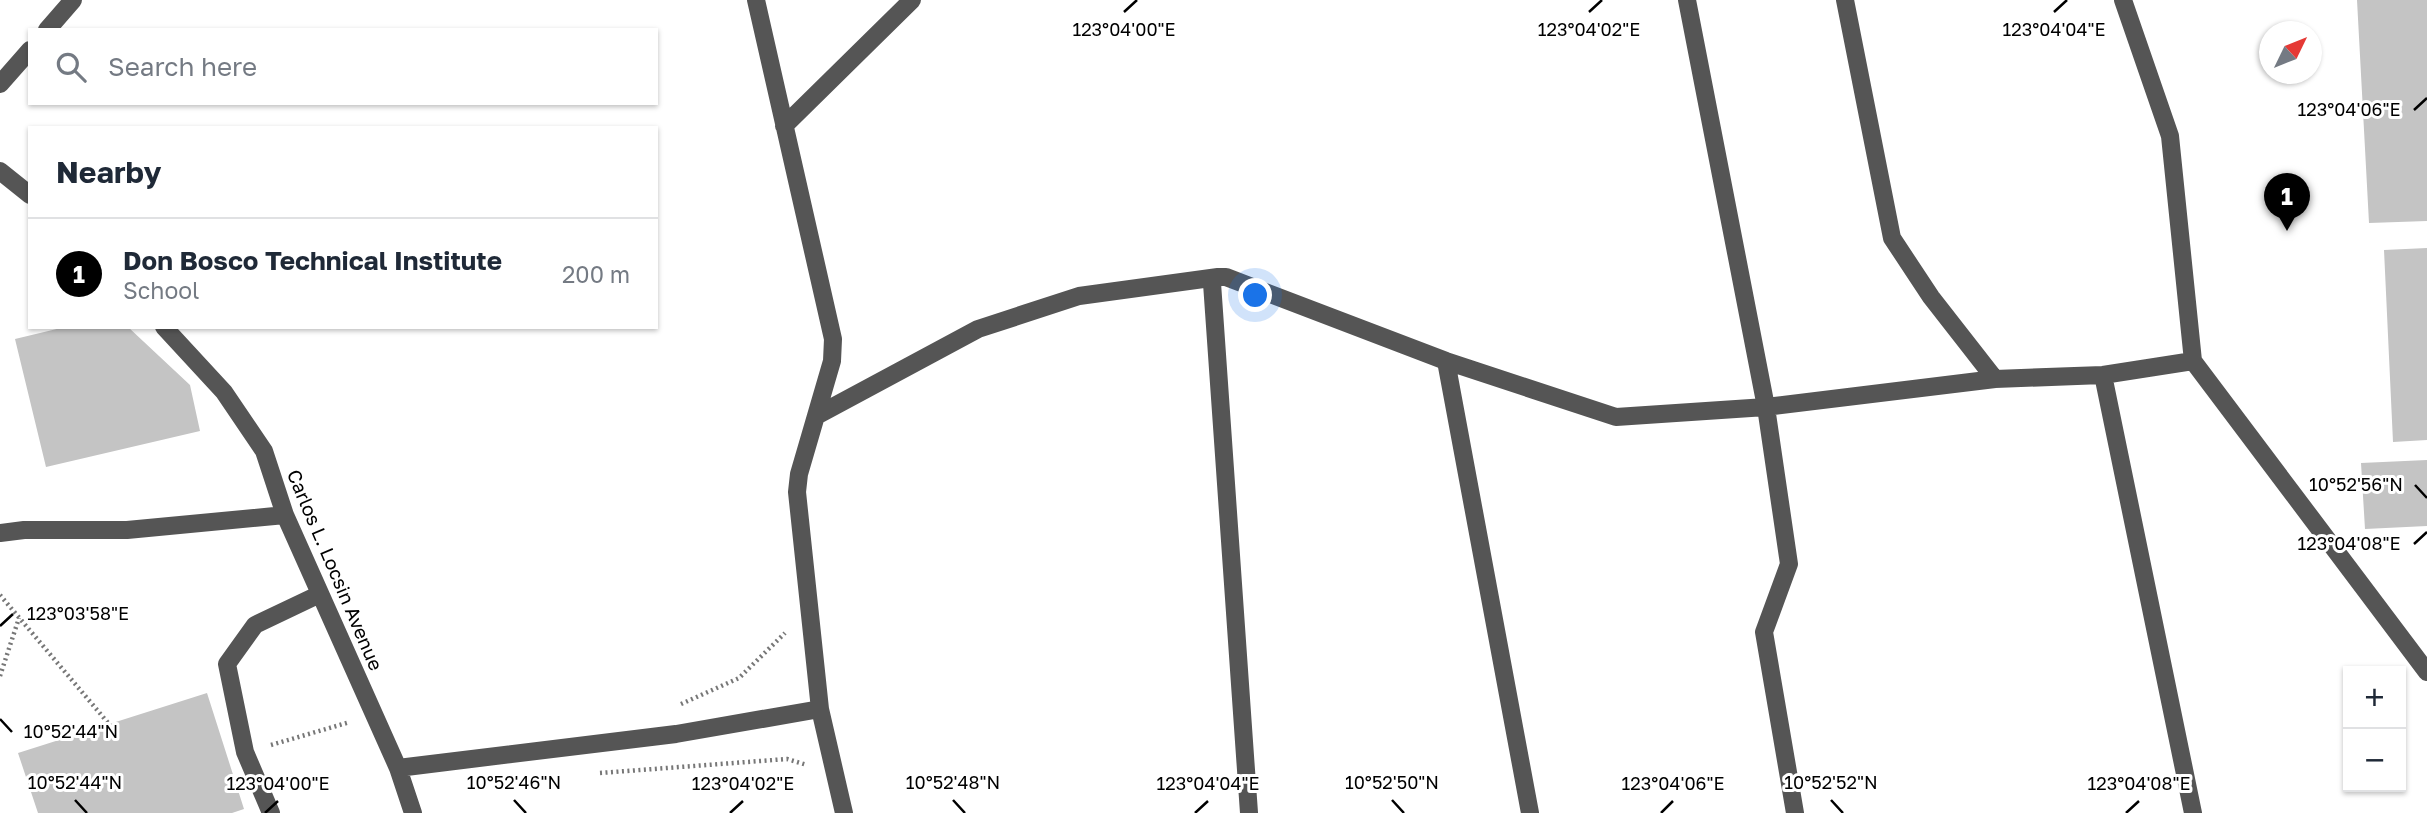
<!DOCTYPE html>
<meta charset="utf-8">
<style>
:root{--surface:#fff;--page:#f2f2f3;--text:#1f2937;--muted:#747a83;--line:#e0e1e3;--accent:#000}
body{margin:0;font-family:"Golos Text",sans-serif;background:var(--page);color:var(--text)}
.controls{position:absolute;right:21px;bottom:21px;display:grid;overflow:hidden;border-radius:0px;box-shadow:0 2px 5px #0004}
.controls button{width:63px;height:63px;display:grid;place-items:center;padding:0;border:0;border-bottom:2px solid var(--line);background:var(--surface);color:var(--text);font:35px sans-serif}
.compass{position:absolute;left:2259px;top:21px;width:63px;height:63px;border-radius:50%;background:var(--surface);box-shadow:0 2px 5px #0004;rotate:47deg}
.you{position:absolute;left:1256px;top:296px;width:24px;height:24px;margin:-18px;border:5px solid #fff;border-radius:50%;background:#1a73e8;box-shadow:0 0 0 10px #1a73e833}
.badge{display:grid;place-items:center;width:46px;height:46px;border-radius:50%;background:var(--accent);color:#fff;font-size:23px;font-weight:700}
.pin{position:absolute;translate:-50% -58px;filter:drop-shadow(0 2px 4px #0008)}
.pin::after{content:'';position:absolute;top:37px;width:24px;height:21px;background:inherit;clip-path:polygon(0 0,100% 0,50% 100%)}
.list{margin:0;padding:0;list-style:none}
h2{display:flex;justify-content:space-between;align-items:center;height:91px;margin:0;padding:0 28px;font-size:30px}
h2 small{font-size:23px;font-weight:400;color:var(--muted)}
.list li{display:grid;grid-template-columns:46px 1fr auto;gap:21px;align-items:center;box-sizing:border-box;height:112px;padding:0 28px;border-top:2px solid var(--line)}
.list b{display:block;font-size:26px;white-space:nowrap}
.list p{margin:0;font-size:23px;white-space:nowrap;color:var(--muted)}
.list em{font-size:23px;font-style:normal;color:var(--muted)}
.icon{flex:none;width:38px;height:38px;fill:none;stroke:currentColor;stroke-width:2;stroke-linecap:round;stroke-linejoin:round}
.map{position:relative;flex:none;width:2427px;height:813px;overflow:hidden}
.search{position:absolute;background:var(--surface);box-shadow:0 2px 5px #0004;left:28px;top:28px;width:630px;height:77px;display:flex;align-items:center;gap:18px;box-sizing:border-box;padding:0 24px;border-radius:0px;color:var(--muted);font-size:26px}
.panel{position:absolute;background:var(--surface);box-shadow:0 2px 5px #0004;left:28px;top:126px;width:630px;height:203px;border-radius:0px}
.map>svg:first-child{display:block}
.building{fill:#c4c4c4}
.lines{fill:none;stroke-linecap:round;stroke-linejoin:round}
.path{stroke:#777;stroke-width:4.5;stroke-dasharray:2 3.5;stroke-linecap:butt}
.minor{stroke:#555;stroke-width:18}
.ticks{fill:none;stroke:#000;stroke-width:2.5}
.labels{text-anchor:middle;stroke-width:6;stroke-linejoin:round;paint-order:stroke}
.street-label{font-size:19px;fill:#000;stroke:#fff}
.ticks-label{font-size:18px;text-anchor:middle;fill:#000;stroke:#fff;stroke-width:6;stroke-linejoin:round;paint-order:stroke}
</style>
<div class="map">
<svg width="2427" height="813" viewBox="0 0 2427 813">
<rect width="100%" height="100%" fill="#fff"/>
<path class="building" d="M2357 0H2427V221L2369 223Z
M2427 248V440L2393 442 2384 250Z
M65 327H128L190 385 200 431 46 467 15 339Z
M2427 460V526L2365 529 2361 463Z
M207 693 244 809 232 813H38L18 753Z"/>
<g class="lines">
<path class="path" d="M0 595 109 724
M0 676 19 618
M681 704 739 678 785 633
M271 745 350 722
M600 773 787 759 807 765"/>
<path class="minor" d="M756 0 833 339 832 361 799 474 797 492 820 709 844 813
M1687 0 1766 407 1789 564 1764 632 1795 813
M1845 0 1892 238 1931 297 1995 379
M2123 0 2170 136 2193 361 2427 672
M47 30 73 0
M0 84 30 50
M784 126 912 0
M0 171 30 195
M1218 277 1212 283 1249 813
M164 327 224 392 264 451 285 515 398 768 413 813
M1446 361 1530 813
M2103 375 2193 813
M816 416 978 329 1079 296 1218 277H1226L1446 361 1616 417 1766 407 1995 379 2103 375 2193 361
M0 533 24 530H127L285 515
M398 768 676 734 820 709
M271 813 245 752 227 664 255 625 320 594"/>
</g>
<path class="ticks" d="M1124 12 1137 0M1589 12 1602 0M2054 12 2067 0M2414 110 2427 98M2415 485 2427 498M2414 544 2427 532M0 626 13 614M0 719 12 732M75 800 87 813M514 800 526 813M953 800 965 813M1392 800 1404 813M1831 800 1843 813M265 813 278 801M730 813 743 801M1195 813 1208 801M1661 813 1673 801M2126 813 2139 801"/>
<g class="labels">
<g class="street-label">
<text transform="translate(335 570) rotate(67)" y="7">Carlos L. Locsin Avenue</text>
</g>
</g>
<g class="ticks-label">
<text x="1124" y="36">123°04'00"E</text>
<text x="2054" y="36">123°04'04"E</text>
<text x="1589" y="36">123°04'02"E</text>
<text x="2349" y="116">123°04'06"E</text>
<text x="2356" y="491">10°52'56"N</text>
<text x="2349" y="550">123°04'08"E</text>
<text x="78" y="620">123°03'58"E</text>
<text x="71" y="738">10°52'44"N</text>
<text x="75" y="789">10°52'44"N</text>
<text x="514" y="789">10°52'46"N</text>
<text x="953" y="789">10°52'48"N</text>
<text x="1392" y="789">10°52'50"N</text>
<text x="1831" y="789">10°52'52"N</text>
<text x="278" y="790">123°04'00"E</text>
<text x="743" y="790">123°04'02"E</text>
<text x="1208" y="790">123°04'04"E</text>
<text x="1673" y="790">123°04'06"E</text>
<text x="2139" y="790">123°04'08"E</text>
</g>
</svg>
<div class="controls">
<button>+</button>
<button>−</button>
</div>
<svg class="compass" viewBox="-18 -18 36 36"><path d="M0-13l5 13h-10z" fill="#e53935"/><path d="M0 13l5-13h-10z" fill="#747a83"/></svg>
<div class="you"></div>
<div class="pin badge" style="left:2287px;top:231px">1</div>
<div class="search"><svg class="icon" aria-label="search" viewBox="0 0 24 24"><circle cx="10" cy="10" r="6"/><path d="M15 15l6 6"/></svg>Search here</div>
<section class="panel">
<h2>Nearby<small></small></h2>
<ul class="list">
<li><span class="badge">1</span><div><b>Don Bosco Technical Institute</b><p>School</p></div><em>200 m</em></li>
</ul>
</section>
</div>
